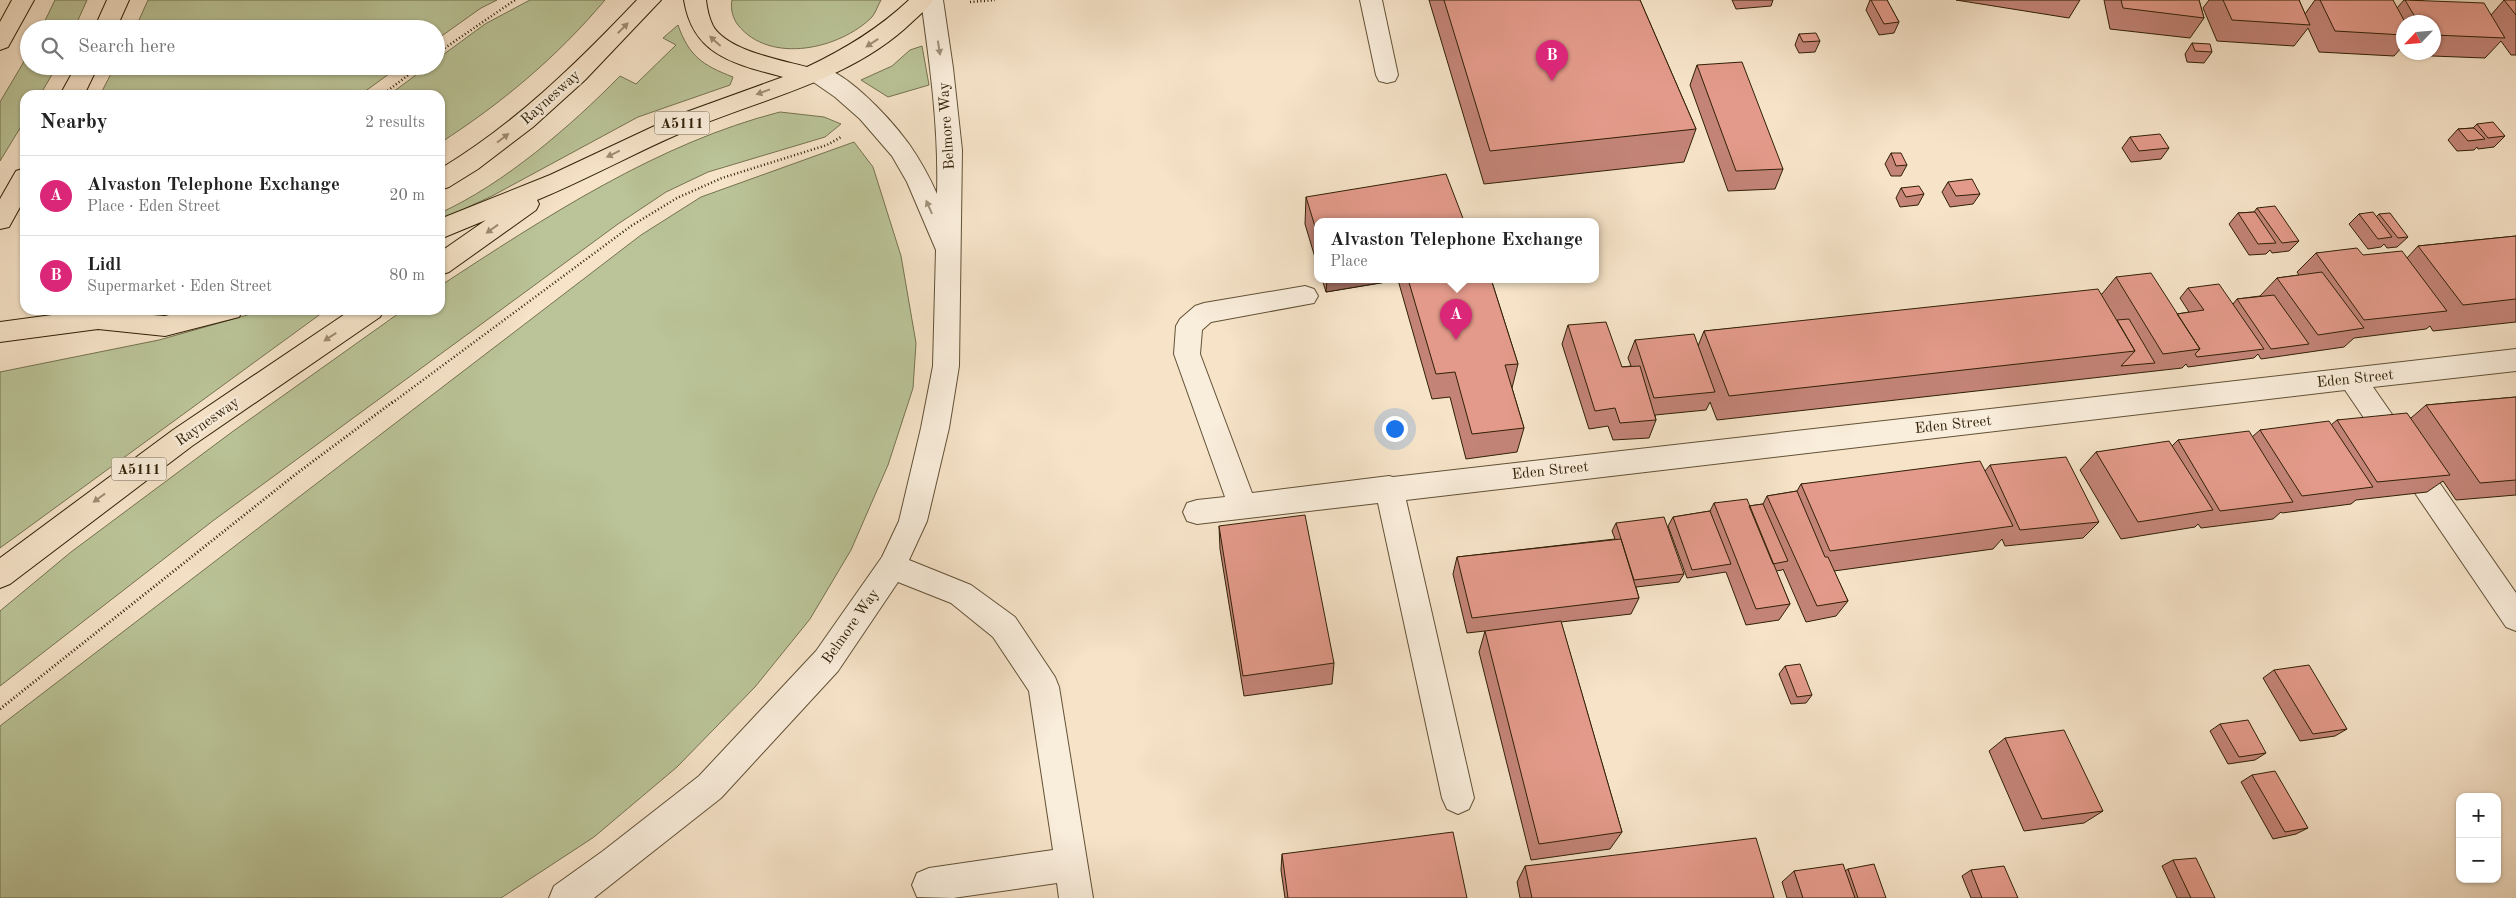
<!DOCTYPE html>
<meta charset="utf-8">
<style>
:root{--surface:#fff;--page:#f2f2f2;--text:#222;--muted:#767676;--line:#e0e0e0;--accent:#db2777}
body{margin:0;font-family:"Old Standard TT",serif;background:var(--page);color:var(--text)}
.controls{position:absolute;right:15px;bottom:15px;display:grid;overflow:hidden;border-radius:10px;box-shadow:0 1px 4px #0004}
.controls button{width:45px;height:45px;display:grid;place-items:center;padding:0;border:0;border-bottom:1px solid var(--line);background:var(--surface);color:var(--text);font:25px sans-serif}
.compass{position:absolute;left:2396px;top:15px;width:45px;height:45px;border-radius:50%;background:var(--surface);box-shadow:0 1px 4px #0004;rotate:244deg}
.you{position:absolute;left:1394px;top:428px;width:18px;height:18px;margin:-12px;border:4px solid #fff;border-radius:50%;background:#1a73e8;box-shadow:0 0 0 8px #1a73e833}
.badge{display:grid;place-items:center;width:32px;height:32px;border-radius:50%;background:var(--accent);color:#fff;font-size:16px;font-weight:700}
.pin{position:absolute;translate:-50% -41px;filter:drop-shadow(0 1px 2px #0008)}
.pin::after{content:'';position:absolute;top:26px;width:18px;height:15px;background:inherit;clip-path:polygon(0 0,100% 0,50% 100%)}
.popup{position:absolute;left:1314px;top:218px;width:285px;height:65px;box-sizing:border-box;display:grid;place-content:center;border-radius:10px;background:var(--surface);filter:drop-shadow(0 1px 4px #0005);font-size:16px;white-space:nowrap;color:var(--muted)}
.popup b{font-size:19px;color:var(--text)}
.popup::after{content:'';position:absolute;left:50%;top:100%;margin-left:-10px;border:10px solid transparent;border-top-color:var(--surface)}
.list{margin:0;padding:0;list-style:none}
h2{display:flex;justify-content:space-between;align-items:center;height:65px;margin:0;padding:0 20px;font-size:21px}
h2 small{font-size:16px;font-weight:400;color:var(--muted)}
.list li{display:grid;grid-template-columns:32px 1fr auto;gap:15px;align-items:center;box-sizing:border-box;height:80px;padding:0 20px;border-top:1px solid var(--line)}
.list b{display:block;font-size:19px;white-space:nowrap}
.list p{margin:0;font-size:16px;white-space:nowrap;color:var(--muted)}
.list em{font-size:16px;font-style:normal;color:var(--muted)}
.icon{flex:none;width:28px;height:28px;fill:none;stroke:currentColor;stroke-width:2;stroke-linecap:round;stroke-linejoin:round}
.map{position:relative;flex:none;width:2516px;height:898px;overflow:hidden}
.search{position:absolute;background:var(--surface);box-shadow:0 1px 4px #0004;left:20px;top:20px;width:425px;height:55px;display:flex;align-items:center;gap:12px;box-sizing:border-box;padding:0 18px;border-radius:28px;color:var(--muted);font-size:19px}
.panel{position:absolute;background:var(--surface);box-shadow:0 1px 4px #0004;left:20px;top:90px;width:425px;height:225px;border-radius:15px}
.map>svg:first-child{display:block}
.green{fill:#bac498;stroke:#75724f}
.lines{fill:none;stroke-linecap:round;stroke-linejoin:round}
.minor-casing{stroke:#625136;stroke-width:2}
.highway-casing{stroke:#302006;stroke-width:2}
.path-far1{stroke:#302006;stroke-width:2.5;stroke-dasharray:1 2.5;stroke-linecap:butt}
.path{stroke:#302006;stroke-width:3;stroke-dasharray:1 2.5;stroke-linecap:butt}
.minor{fill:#f9eddb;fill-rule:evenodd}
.highway{fill:#f6e3c8;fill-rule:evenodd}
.wall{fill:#c38477;stroke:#302006}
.shaded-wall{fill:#9f6c61;stroke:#302006}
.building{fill:#e39a8a;stroke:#302006}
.oneway{fill:#9d8b71}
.oneway2{fill:#9f917b}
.labels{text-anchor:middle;stroke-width:5;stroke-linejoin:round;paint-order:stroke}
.shield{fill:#f9eddb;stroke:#6c5e46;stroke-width:1}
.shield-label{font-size:14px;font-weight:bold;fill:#302006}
.street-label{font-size:15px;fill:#302006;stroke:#f9eddb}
</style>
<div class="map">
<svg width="2516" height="898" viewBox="0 0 2516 898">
<rect width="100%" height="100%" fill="#f6e3c8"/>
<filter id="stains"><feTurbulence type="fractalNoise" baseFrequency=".004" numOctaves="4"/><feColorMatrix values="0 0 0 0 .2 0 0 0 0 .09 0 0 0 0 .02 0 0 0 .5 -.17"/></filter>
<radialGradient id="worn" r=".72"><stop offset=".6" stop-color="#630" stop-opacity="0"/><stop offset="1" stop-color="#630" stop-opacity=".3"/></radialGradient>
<path class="green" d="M55 0H87L74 29H41Z
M148 0H497L481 8 436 40V29H135Z
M530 0H605C557 57 502 103 440 143V95H389L428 66H436V60L485 24Z
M732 0H881C878 5 876 12 872 17 840 49 770 65 738 25 733 19 730 8 732 0Z
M678 25C689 56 702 65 733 77L730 85 638 117 492 196 440 220V213C504 184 571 126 620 76L636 84 676 45 663 38Z
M922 46 929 85 888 97 861 80 892 66 910 50Z
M29 53V66H57L40 95H25V120L0 161V102Z
M115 66H400L360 95H100Z
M780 112 824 117 841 124 825 137 708 172 666 192 618 224 214 520 0 686V611L71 552 232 432 402 311 440 310V286C544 218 658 143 780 112Z
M854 142 873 167 901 256 916 343 913 388 888 465 851 550 810 619 755 687 677 767 594 837 501 898H0V726L641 235 701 197Z
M265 310H326L0 548V372L159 340Z"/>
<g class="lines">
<defs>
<path id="minor" d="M921 0H943L953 68 962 150 959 366 949 428 927 521 909 560 971 585 1015 617 1055 677 1059 687 1093 898H1059L1057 883 953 898 917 897 912 885 917 873 929 868 1053 850 1029 691 993 637 951 603 898 582 838 671 721 798 594 898H549L554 886 603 851 699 776 816 651 882 557 899 521 921 428 933 366 936 250 907 182 892 156 860 119 835 97 809 79 806 73 809 67C838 59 893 122 909 144 920 160 929 176 937 194 939 129 930 65 921 0Z
M1360 0H1382L1398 75 1395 81 1387 83 1379 81 1376 75Z
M1305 286 1314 289 1318 296 1314 303 1211 322 1202 330 1200 354 1252 493 1389 476 1393 477 2516 349V371L2373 387 2516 593V631L2506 627 2345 390 1406 500 1474 798 1469 809 1458 814 1447 809 1442 798 1378 503 1197 524 1187 521 1183 512 1187 503 1197 500 1225 497 1174 354 1176 326 1180 319 1195 306 1204 303Z"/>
<path id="highway" d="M12 0H34L8 47 0 50V22Z
M107 0H129L116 29H94Z
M637 0H661L585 80 533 127 478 169 449 187 440 190V169C515 124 577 63 637 0Z
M684 0H706C707 9 709 18 713 26 728 51 781 60 807 67 845 49 878 29 909 0H933C928 9 919 15 912 22 850 82 758 99 681 133 632 154 586 180 537 200L539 204 536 210 449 272 440 275V252L486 220 440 239V219L550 175 678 115 783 77C735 64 693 56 684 0Z
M76 66H98L84 95H60Z
M25 168V198L9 227 0 229V199L16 171Z
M89 310 165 316 189 310H243L239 317 165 336 98 329 0 342V322Z
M351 310H384L380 317 192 446 10 584 0 588V558L173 430Z"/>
</defs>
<use href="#minor" class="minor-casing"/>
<use href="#highway" class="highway-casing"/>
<path class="path-far1" d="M970 2 995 0
M436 54 515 0
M382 95 420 66
M392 403 631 226 677 198 722 178 827 145 841 137"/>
<path class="path" d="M0 709 296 474 394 401"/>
<use href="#minor" class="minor"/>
<use href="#highway" class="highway"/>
</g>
<path class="wall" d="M1429 0H1640L1696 129 1684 162 1484 184Z
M1732 0H1773L1771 6 1736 9Z
M1870 0H1887L1899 22 1894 33 1879 35 1866 10Z
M1956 0H2080L2069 18Z
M2104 0H2199L2204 18 2190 38 2110 29Z
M2209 0H2299L2305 14 2315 0H2388L2397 8 2404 0H2418L2491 15 2504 0H2516V55H2511L2501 41 2485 58 2406 55 2405 52H2434V22H2404V50L2402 47 2394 56 2319 52 2308 28 2294 46 2217 41 2203 8Z
M1799 34 1820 41 1815 52 1799 53 1795 45Z
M2192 43 2212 52 2204 63 2187 62 2185 54Z
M1697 65 1783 169 1775 189 1728 191 1690 85Z
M2477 124 2505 136 2494 147 2478 149 2477 147 2474 150 2457 151 2448 140 2458 129 2473 128Z
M2130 137 2169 148 2161 159 2131 162 2122 148Z
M1891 153 1907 165 1901 176H1891L1885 164Z
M1948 182 1980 194 1973 204 1950 207 1942 192Z
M1901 188 1924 194 1918 205 1900 207 1896 198Z
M1306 197 1317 221V264L1305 224Z
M2257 208 2299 241 2289 251 2272 253 2270 250 2266 254 2249 255 2229 224 2238 213 2254 212Z
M2359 214 2376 217 2379 214 2408 237 2397 247 2387 248 2384 244 2381 247 2368 249 2349 224Z
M2516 236V322L2433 331 2430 326 2426 329 2354 338 2344 347 2261 359 2258 354 2254 358 2188 367 2186 364 2182 368 1717 420 1710 402 1706 410 1655 415 1656 420 1649 438 1613 440 1608 426 1589 429 1562 344 1568 325 1622 367 1631 366 1628 358 1635 340 1698 346 1704 331 2102 294 2116 277 2177 314 2189 312 2180 298 2188 288 2233 304 2237 299 2260 296 2277 278 2299 275 2297 272 2316 253 2407 258 2418 246Z
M1322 279H1491L1518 364 1512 388 1524 428 1517 452 1466 459 1450 397 1432 399 1398 280 1326 292Z
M2516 397V495L2456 500 2443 481 2427 492 2356 500 2351 504 2282 513 2281 512 2273 519 2201 528 2198 524 2195 527 2121 539 2080 470 2096 452 2172 446 2178 440 2252 437 2260 430 2331 425 2337 420 2411 418 2426 405Z
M1990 465 2099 522 2083 538 2005 546 2002 539 1993 549 1834 571 1848 601 1836 616 1806 622 1783 569 1782 570 1776 571 1790 604 1779 620 1746 625 1726 572 1687 578 1668 526 1673 517 1710 511 1714 503 1749 506 1763 504 1767 496 1797 491 1801 484 1985 471Z
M1616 523 1684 574 1679 582 1636 587 1639 598 1631 614 1561 622 1622 832 1610 849 1531 860 1479 652 1485 631 1467 633 1453 574 1457 557 1615 539 1612 531Z
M1219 526 1334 663 1332 684 1244 696 1220 549Z
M1785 666 1812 695 1806 703 1791 704 1779 674Z
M2274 670 2347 729 2335 736 2300 741 2263 678Z
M2220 724 2266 753 2255 760 2228 764 2210 731Z
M2005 738 2103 811 2084 823 2024 831 1989 751Z
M2252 775 2308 828 2296 834 2273 839 2241 782Z
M1282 854 1467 898H1285L1281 870Z
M2173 860 2215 898H2177L2162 866Z
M1525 866 1774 898H1520L1517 882Z
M1848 869 1886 898H1787L1782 882 1794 871H1845Z
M1971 870 2018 898H1971L1962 876Z"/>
<path class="shaded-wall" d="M1327 279H1398V280L1326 292Z"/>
<path class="building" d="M1444 0H1640L1696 129 1490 151Z
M1871 0H1887L1899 22 1884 24Z
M2121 0H2199L2204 18 2123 8Z
M2223 0H2299L2310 25 2232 20Z
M2320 0H2393L2405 22H2404V35L2335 31Z
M2405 0 2484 3 2505 38 2434 35V22H2418Z
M2504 0H2516V15Z
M1816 33 1820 41 1803 42 1799 34Z
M2192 43 2210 44 2212 52 2195 51Z
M1742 62 1783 169 1736 171 1697 65Z
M2493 122 2505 136 2488 138 2477 124Z
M2474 128 2485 139 2468 141 2458 129Z
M2160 134 2169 148 2139 151 2130 137Z
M1891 153H1901L1907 165 1896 166Z
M1446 174 1464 221H1317V233L1306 197Z
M1972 179 1980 194 1956 196 1948 182Z
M1919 186 1924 194 1906 197 1901 188Z
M2275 206 2299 241 2282 243 2257 208Z
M2255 212 2276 243 2258 244 2238 213Z
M2373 212 2392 237 2378 239 2359 214Z
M2390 213 2408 237 2398 238 2379 214Z
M2516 236V299L2463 305 2418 246Z
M2357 248 2363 255 2402 251 2447 311 2364 320 2316 253Z
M2322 272 2364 328 2318 335 2277 278Z
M2151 273 2200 349 2163 354 2116 277Z
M1408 279H1491L1518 364 1505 365 1524 428 1472 434 1455 372 1436 374Z
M2219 284 2264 349 2197 357 2195 354 2200 349 2177 314 2204 310 2188 288Z
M2098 289 2135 351 1729 396 1704 331Z
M2274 295 2309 344 2271 349 2237 299Z
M2129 319 2155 363 2121 366 2135 351 2117 320Z
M1606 322 1622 367 1640 366 1656 420 1620 423 1615 408 1595 411 1568 325Z
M1694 334 1715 392 1654 398 1635 340Z
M2516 397V480L2480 483 2426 405Z
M2407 413 2450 475 2377 482 2337 420Z
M2329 421 2373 487 2302 496 2260 430Z
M2249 431 2293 502 2220 511 2178 440Z
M2169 441 2213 510 2138 522 2096 452Z
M2066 457 2099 522 2020 530 1990 465Z
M1980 461 2013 526 1830 551 1801 484Z
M1797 491 1825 557H1828L1848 601 1817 606 1767 496Z
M1747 499 1790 604 1756 609 1714 503Z
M1763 504 1788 561 1773 564 1749 506Z
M1710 511 1731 564 1692 570 1673 517Z
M1305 515 1334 663 1243 676 1219 526Z
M1664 517 1684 574 1634 580 1616 523Z
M1621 539 1639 598 1472 618 1457 557Z
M1561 621 1622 832 1539 844 1485 631Z
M1800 664 1812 695 1797 697 1785 666Z
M2309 665 2347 729 2313 734 2274 670Z
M2248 720 2266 753 2239 757 2220 724Z
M2064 730 2103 811 2042 819 2005 738Z
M2275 771 2308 828 2285 832 2252 775Z
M1453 832 1467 898H1288L1282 854Z
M1756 838 1774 898H1532L1525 866Z
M2196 858 2215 898H2191L2173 860Z
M1843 864 1855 898H1803L1794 871Z
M1874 864 1886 898H1858L1848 869Z
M2004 866 2018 898H1982L1971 870Z"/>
<defs><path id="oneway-solid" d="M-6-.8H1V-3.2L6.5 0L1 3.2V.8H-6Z" transform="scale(1.25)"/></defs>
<g class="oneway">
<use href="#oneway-solid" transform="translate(623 28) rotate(-45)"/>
<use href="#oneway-solid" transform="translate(715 41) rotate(-138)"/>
<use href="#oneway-solid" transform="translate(872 43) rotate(147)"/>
<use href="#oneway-solid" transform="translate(763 92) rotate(160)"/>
<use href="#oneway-solid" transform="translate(503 138) rotate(-37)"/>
<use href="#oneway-solid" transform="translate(613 154) rotate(154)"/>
<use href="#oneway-solid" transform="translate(492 229) rotate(144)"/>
<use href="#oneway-solid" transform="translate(330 337) rotate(147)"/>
<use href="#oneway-solid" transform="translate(99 498) rotate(144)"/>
</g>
<g class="oneway2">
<use href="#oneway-solid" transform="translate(939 48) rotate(81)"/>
<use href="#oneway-solid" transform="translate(929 207) rotate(-114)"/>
</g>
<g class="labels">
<g class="shield">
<rect x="654.5" y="111.5" width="55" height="23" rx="4"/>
<rect x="111.5" y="457.5" width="55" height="23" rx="4"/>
</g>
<g class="shield-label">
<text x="682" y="128">A5111</text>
<text x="139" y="474">A5111</text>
</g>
<g class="street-label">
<text transform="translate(550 97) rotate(-42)" y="5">Raynesway</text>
<text transform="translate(946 126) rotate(-94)" y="5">Belmore Way</text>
<text transform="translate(2355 378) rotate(-6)" y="5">Eden Street</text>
<text transform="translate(207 421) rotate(-35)" y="5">Raynesway</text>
<text transform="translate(1953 424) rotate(-6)" y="5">Eden Street</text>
<text transform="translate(1550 470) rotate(-6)" y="5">Eden Street</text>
<text transform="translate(850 626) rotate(-55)" y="5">Belmore Way</text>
</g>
</g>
<rect width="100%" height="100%" filter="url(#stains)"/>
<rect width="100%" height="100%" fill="url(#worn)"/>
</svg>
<div class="controls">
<button>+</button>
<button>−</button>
</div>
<svg class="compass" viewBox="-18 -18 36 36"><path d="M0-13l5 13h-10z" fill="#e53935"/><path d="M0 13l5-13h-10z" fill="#767676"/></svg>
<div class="you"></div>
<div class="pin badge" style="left:1456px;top:340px">A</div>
<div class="popup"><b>Alvaston Telephone Exchange</b>Place</div>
<div class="pin badge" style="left:1552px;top:81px">B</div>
<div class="search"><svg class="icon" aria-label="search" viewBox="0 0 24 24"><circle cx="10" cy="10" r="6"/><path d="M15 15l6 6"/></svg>Search here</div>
<section class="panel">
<h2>Nearby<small>2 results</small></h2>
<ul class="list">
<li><span class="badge">A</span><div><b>Alvaston Telephone Exchange</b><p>Place · Eden Street</p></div><em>20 m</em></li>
<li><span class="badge">B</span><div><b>Lidl</b><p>Supermarket · Eden Street</p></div><em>80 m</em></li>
</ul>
</section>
</div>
